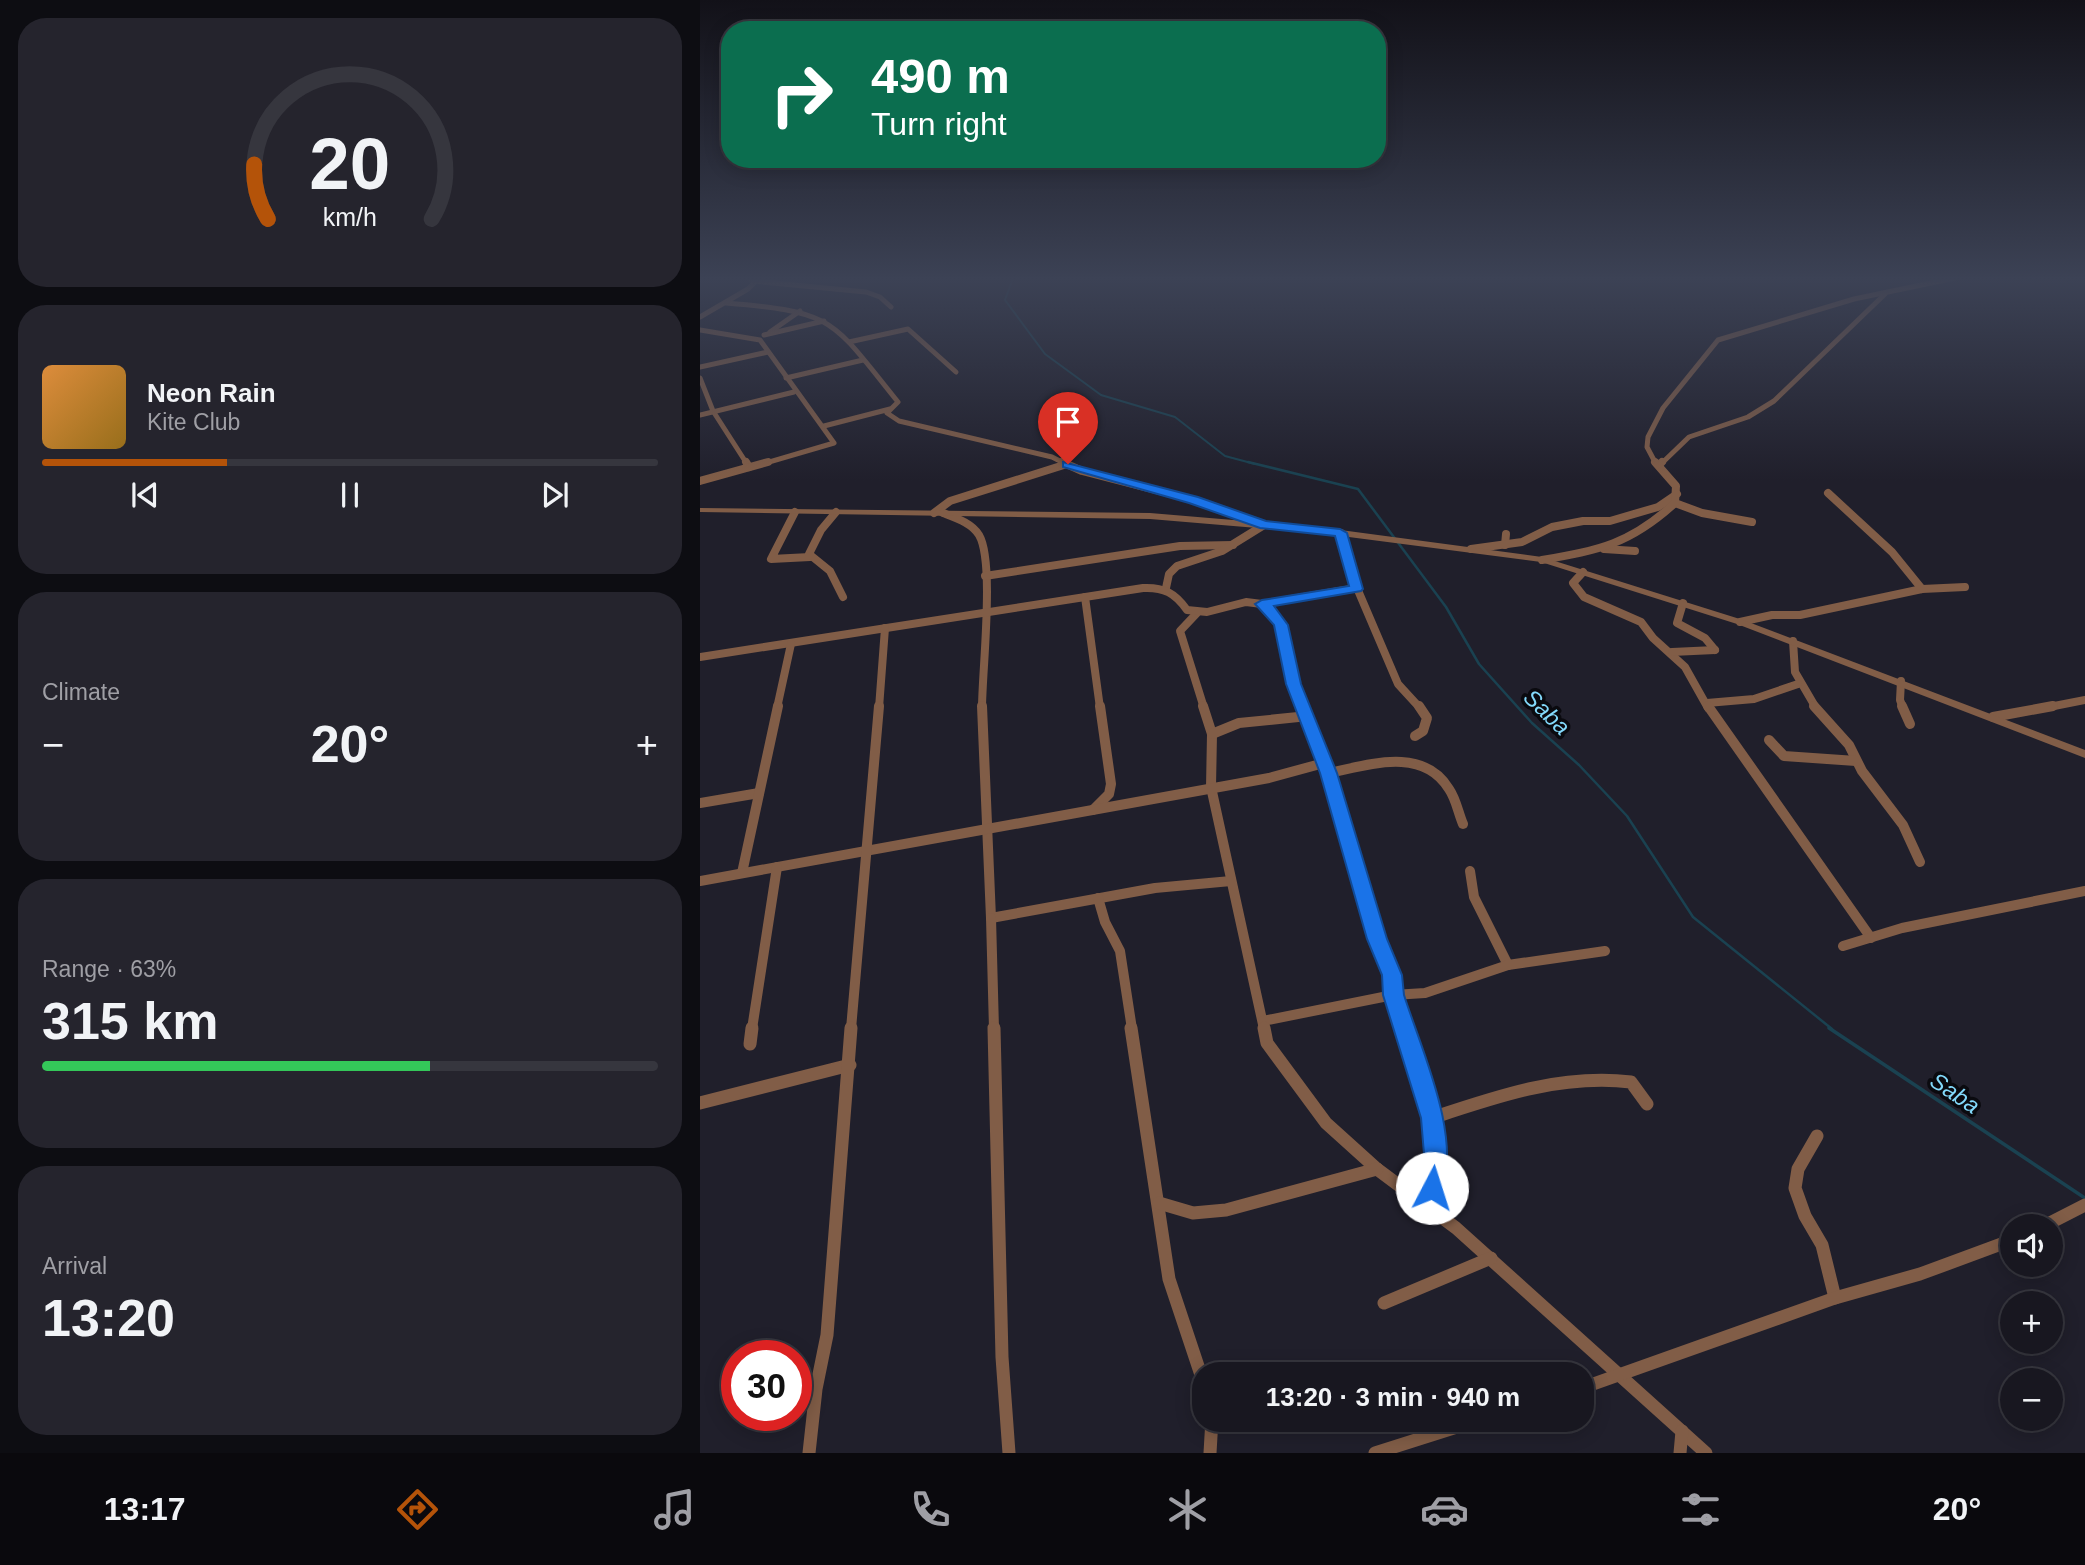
<!DOCTYPE html>
<html lang="en">
<head>
<meta charset="utf-8">
<style>
	body { margin:0; font-family:Arial,sans-serif; background:#25242d; color:#f1f3f6; height:100vh; display:flex; flex-direction:column; font-size:26px; white-space:nowrap }
	* { box-sizing:border-box; margin:0 }
	p { font-size:23px; color:#9f9fa5 }
	.icon { flex:none; width:38px; height:38px; fill:none; stroke:currentColor; stroke-width:2; stroke-linecap:round; stroke-linejoin:round }
	.map { position:relative; flex:1; overflow:hidden }
	.details { display:flex; flex-direction:column; gap:18px; padding:18px; background:#0d0d12; width:700px }
	.details>* { flex:none }
	.top-card { position:absolute; left:21px; top:21px; width:665px; height:147px; border-radius:28px; box-shadow:0 4px 18px #0003,0 0 0 2px #36363e; background:#0b6e4f; color:#fff; overflow:hidden }
	.tools { position:absolute; left:1300px; top:1214px; display:grid; gap:14px }
	.tools a { display:grid; place-items:center; width:63px; height:63px; border-radius:50%; background:#181720; box-shadow:0 4px 18px #0003,0 0 0 2px #36363e; font-size:35px }
	.speed { position:absolute; left:21px; top:1340px; display:flex; gap:14px; font-size:35px; font-weight:700; text-align:center }
	.speed>* { display:grid; place-content:center; width:91px; height:91px; border-radius:50%; background:#181720; box-shadow:0 4px 18px #0003,0 0 0 2px #36363e; line-height:1 }
	.speed .limit { border:10px solid #d22; background:#fff; color:#111 }
	.pin { position:absolute; display:grid; place-items:center; width:60px; height:60px; color:#fff; margin:-72px -30px; border-radius:50% 50% 50% 0; rotate:-45deg; box-shadow:0 0 7px #0007 }
	.pin .icon { rotate:45deg }
	.me { position:absolute; width:77px; margin:-38px; rotate:5deg; stroke-linejoin:round; filter:drop-shadow(0 0 5px #0008) }
	.turn { display:flex; align-items:center; gap:24px; height:147px; padding:0 35px; font-size:32px }
	.turn .icon { width:91px; height:91px; stroke-width:2.5 }
	.turn b { display:block; font-size:49px; line-height:60px }
	.big { font-size:52px; font-weight:600; line-height:1.1 }
	.details .card { flex:1; display:flex; flex-direction:column; justify-content:center; gap:10px; min-width:0; padding:0 24px; border-radius:28px; background:#25242d }
	.details .dial { align-items:center; gap:0 }
	.dial svg { height:182px; overflow:visible; fill:none; stroke:#36363e; stroke-width:7; stroke-linecap:round; text-anchor:middle }
	.dial text { fill:#f1f3f6; stroke:none }
	.song { display:flex; align-items:center; gap:21px }
	.cover { width:84px; height:84px; border-radius:10px; background:linear-gradient(135deg,hsl(30 70% 55%),hsl(40 70% 35%)) }
	.played { height:7px; border-radius:4px; background:linear-gradient(90deg,#b45309 30%,#36363e 30%) }
	.keys { display:flex; justify-content:space-around; direction:ltr }
	.heat { display:flex; justify-content:space-between; align-items:center; font-size:38px; direction:ltr }
	.charge { height:10px; border-radius:5px; background:linear-gradient(90deg,#34c759 63%,#36363e 0) }
	.trip { position:absolute; left:492px; top:1362px; width:402px; height:70px; border-radius:28px; background:#181720; box-shadow:0 4px 18px #0003,0 0 0 2px #36363e; font-weight:600; line-height:70px; text-align:center }
	.tabs { display:flex; height:112px; justify-content:space-around; align-items:center; background:#0a090d; color:#9f9fa5 }
	.tabs .icon { width:49px; height:49px }
	.tabs .selected { color:#b45309 }
	.tabs b { font-size:32px; color:#f1f3f6 }
	main { display:flex; flex:1; min-height:0 }
	.map>svg:first-child { display:block }
</style>
</head>
<body>
<main>
<section class="details">
<div class="card dial"><svg viewBox="0 0 100 80">
<path d="M14 69A42 42 0 1 1 86 69"/>
<path d="M14 69A42 42 0 0 1 8 45" stroke="#b45309"/>
<text x="50" y="56" font-size="32" font-weight="700">20</text>
<text x="50" y="72" font-size="11">km/h</text>
</svg></div>
<div class="card">
<div class="song"><i class="cover"></i><div><b>Neon Rain</b><p>Kite Club</p></div></div>
<div class="played"></div>
<div class="keys"><svg class="icon" aria-label="previous" viewBox="0 0 24 24"><path d="M18 5L8 12l10 7zM5 5v14"/></svg><svg class="icon" aria-label="pause" viewBox="0 0 24 24"><path d="M8 5v14M16 5v14"/></svg><svg class="icon" aria-label="next" viewBox="0 0 24 24"><path d="M6 5l10 7-10 7zM19 5v14"/></svg></div>
</div>
<div class="card"><p>Climate</p>
<div class="heat"><a>−</a><b class="big">20°</b><a>+</a></div>
</div>
<div class="card"><p>Range · 63%</p><b class="big">315 km</b><div class="charge"></div></div>
<div class="card"><p>Arrival</p><b class="big">13:20</b></div>
</section>
<div class="map">
<svg width="1385" height="1453" viewBox="0 0 1385 1453">
	<rect width="100%" height="100%" fill="#201f2b"/>
	<g fill="none" stroke-linecap="round" stroke-linejoin="round">
		<polyline stroke="#1a4251" stroke-width="2" points="313,278 305,300 345,354 401,395 475,417 525,456 555,464"/>
		<polyline stroke="#1a4251" stroke-width="2.5" points="548,462 658,489 746,607 779,664 832,723 879,765 927,816 993,917 1132,1029"/>
		<polyline stroke="#1a4251" stroke-width="3.5" points="1129,1028 1385,1198"/>
		<g stroke="#815d47" stroke-width="5">
			<polyline points="53,281 166,292 180,297 191,307"/>
			<path d="M26,303C136,312 131,319 198,402L187,413L199,421L352,457L366,464"/>
			<polyline points="0,317 48,289 54,283 50,278"/>
			<polyline points="0,330 60,340 134,443 62,464"/>
			<polyline points="70,332 100,311"/>
			<polyline points="64,335 124,321"/>
			<polyline points="149,342 208,329 256,372"/>
			<polyline points="0,367 68,352"/>
			<polyline points="0,378 13,411 47,464"/>
			<polyline points="86,378 163,360"/>
			<polyline points="0,415 94,392"/>
			<polyline points="124,426 190,409"/>
			<polyline points="956,464 947,447 948,437 963,408 1018,340 1154,299 1255,278"/>
			<polyline points="961,464 989,437 1048,417 1074,401 1185,294"/>
		</g>
		<g stroke="#815d47" stroke-width="8">
			<polyline points="46,462 49,467"/>
			<polyline points="362,462 382,471 494,500 564,525"/>
			<polyline points="959,465 962,462"/>
			<polyline points="0,481 68,462"/>
			<polyline points="1128,493 1192,552 1222,589"/>
			<polyline points="975,503 1002,513 1052,522"/>
			<polyline points="95,512 71,559 110,557"/>
			<polyline points="136,512 121,530 109,554 130,571 143,597"/>
			<polyline points="234,513 250,501 367,464"/>
			<path d="M243,513C256,518 272,523 279,535C295,562 282,671 282,708"/>
			<polyline points="641,533 657,588 698,684 720,708"/>
			<polyline points="805,545 806,534"/>
			<polyline points="771,549 822,542 852,527 883,521 910,521 958,507 977,494"/>
			<polyline points="904,549 935,551"/>
			<path d="M842,560C900,550 930,544 975,503L976,486L955,462"/>
			<polyline points="883,572 873,583 884,597 941,622 953,638 985,667 1008,708"/>
			<polyline points="285,576 480,546 533,545"/>
			<polyline points="466,588 469,574 477,566 522,551 564,525"/>
			<polyline points="385,597 400,708"/>
			<polyline points="983,603 977,623 1005,638 1015,650"/>
			<path d="M562,604C590,624 590,676 603,708"/>
			<polyline points="497,613 480,631 504,708"/>
			<polyline points="1040,622 1072,615 1100,615 1222,589 1265,587"/>
			<polyline points="1093,641 1095,672 1116,708"/>
			<polyline points="972,652 1015,650"/>
			<path d="M0,657L443,588C464,587 475,593 487,610L507,612L546,602L562,604L657,588"/>
			<polyline points="1201,681 1200,700 1203,708"/>
			<polyline points="1007,703 1054,699 1098,684"/>
			<polyline points="77,708 91,644"/>
			<polyline points="179,708 185,628"/>
			<polyline points="1344,708 1385,700"/>
		</g>
		<g stroke="#815d47" stroke-width="10">
			<polyline points="282,706 291,918 455,888 531,881"/>
			<polyline points="503,706 512,734 511,787 564,1029"/>
			<polyline points="602,706 629,773 677,939 692,975 693,995 704,1029"/>
			<polyline points="1008,706 1171,938"/>
			<polyline points="1114,706 1149,745 1162,771 1203,825 1220,862"/>
			<polyline points="1202,706 1210,724"/>
			<polyline points="1293,717 1353,706"/>
			<polyline points="512,734 539,723 608,716"/>
			<polyline points="715,736 723,731 727,718 719,706"/>
			<polyline points="1069,740 1084,756 1156,761"/>
			<path d="M629,773C668,765 723,746 749,789C756,799 758,812 763,824"/>
			<polyline points="0,803 59,793"/>
			<polyline points="393,810 409,794 411,784 400,706"/>
			<polyline points="770,871 774,897 808,965"/>
			<polyline points="42,873 78,706"/>
			<polyline points="0,881 569,778 624,763"/>
			<polyline points="398,898 405,922 420,951 432,1029"/>
			<polyline points="291,918 294,1029"/>
			<polyline points="1143,946 1202,928 1385,891"/>
			<polyline points="563,1021 693,995 725,993 808,965 905,951"/>
			<polyline points="52,1029 77,867"/>
			<polyline points="151,1029 179,706"/>
		</g>
		<g stroke="#815d47" stroke-width="13">
			<polyline points="294,1028 302,1357 309,1453"/>
			<polyline points="431,1028 469,1279 504,1384"/>
			<polyline points="564,1028 567,1043 626,1123 677,1169 756,1228 1006,1453"/>
			<polyline points="703,1028 732,1118 736,1166 728,1209"/>
			<polyline points="50,1044 52,1028"/>
			<polyline points="0,1103 150,1065"/>
			<path d="M732,1118C798,1096 861,1074 931,1082L947,1104"/>
			<polyline points="1117,1136 1098,1169 1095,1188 1105,1216 1122,1245 1135,1298"/>
			<polyline points="459,1203 493,1213 526,1210 677,1169"/>
			<polyline points="1342,1227 1385,1205"/>
			<polyline points="684,1303 791,1258"/>
			<polyline points="882,1388 1135,1298 1220,1274 1312,1240"/>
			<polyline points="109,1453 116,1389 127,1335 151,1028"/>
			<polyline points="510,1453 512,1419"/>
			<polyline points="675,1453 782,1419"/>
			<polyline points="980,1453 982,1431"/>
		</g>
		<polygon fill="#815d47" fill-rule="evenodd" points="0,508 450,513 618,527 842,557 1043,620 1385,750 1385,758 1037,624 841,562 618,533 450,519 0,512"/>
	</g>
	<linearGradient id="sky" x2="0" y2="1"><stop stop-color="#121118"/><stop offset="0.58" stop-color="#3c4255"/><stop offset="1" stop-color="#3c4255" stop-opacity="0"/></linearGradient>
	<rect width="1385" height="481" fill="url(#sky)"/>
	<path fill="#1a73e8" stroke="#114b97" stroke-width="2" d="M363,462L498,497L566,521L640,529L647,533L663,589L661,591L574,606L588,625L601,684L637,773L687,939L702,975L704,995C721,1049 764,1140 740,1195L732,1199L724,1195L720,1188L725,1166L721,1118L683,995L682,975L667,939L620,773L586,684L574,625L555,604L562,600L649,586L635,536L560,528L489,503L363,467Z"/>
	<g text-anchor="middle" stroke-width="7" stroke-linejoin="round" paint-order="stroke">
		<g font-size="23" font-style="italic" fill="#83d9fb" stroke="#0a0a0f">
			<text transform="translate(847 712) rotate(44)" y="8">Saba</text>
			<text transform="translate(1255 1093) rotate(34)" y="8">Saba</text>
		</g>
	</g>
</svg>
<div class="tools">
<a><svg class="icon" aria-label="sound" viewBox="0 0 24 24"><path d="M4 9h4l5-4v14l-5-4H4zM17 9q2 3 0 6"/></svg></a>
<a>+</a>
<a>−</a>
</div>
<div class="speed"><div class="limit">30</div></div>
<div class="pin" style="left:368px;top:464px;background:#d93025"><svg class="icon" aria-label="arrive" viewBox="0 0 24 24"><path d="M6 21V4h12l-3 4 3 4H6"/></svg></div>
<svg class="me" style="left:732px;top:1188px" viewBox="-20 -20 40 40"><circle r="19" fill="#fff"/><path d="M0-13L10 11 0 6-10 11z" fill="#1a73e8"/></svg>
<div class="trip">13:20 · 3 min · 940 m</div>
<div class="top-card">
<div class="turn"><svg class="icon" aria-label="right" viewBox="0 0 24 24"><path d="M7 20v-9h11M14 6l5 5-5 5"/></svg><div><b>490 m</b>Turn right</div></div>
</div>
</div>
</main>
<nav class="tabs">
<b>13:17</b>
<svg class="icon selected" aria-label="directions" viewBox="0 0 24 24"><path d="M12 3l9 9-9 9-9-9zM9 14v-3h6M13 9l2 2-2 2"/></svg>
<svg class="icon" aria-label="music" viewBox="0 0 24 24"><path d="M9 18V5l10-2v13"/><circle cx="6" cy="18" r="3"/><circle cx="16" cy="16" r="3"/></svg>
<svg class="icon" aria-label="phone" viewBox="0 0 24 24"><path d="M5 4h4l2 5-3 2q2 4 5 5l2-3 5 2v4C11 20 4 13 5 4z"/></svg>
<svg class="icon" aria-label="climate" viewBox="0 0 24 24"><path d="M12 3v18M4 7l16 10M4 17L20 7"/></svg>
<svg class="icon" aria-label="car" viewBox="0 0 24 24"><path d="M5 17H2v-5l4-1 3-4h7l3 4 3 1v5h-3M9 17h6M6 11h13"/><circle cx="7" cy="17" r="2"/><circle cx="17" cy="17" r="2"/></svg>
<svg class="icon" aria-label="filters" viewBox="0 0 24 24"><path d="M4 7h16M4 17h16"/><circle cx="9" cy="7" r="2"/><circle cx="15" cy="17" r="2"/></svg>
<b>20°</b>
</nav>
</body>
</html>
